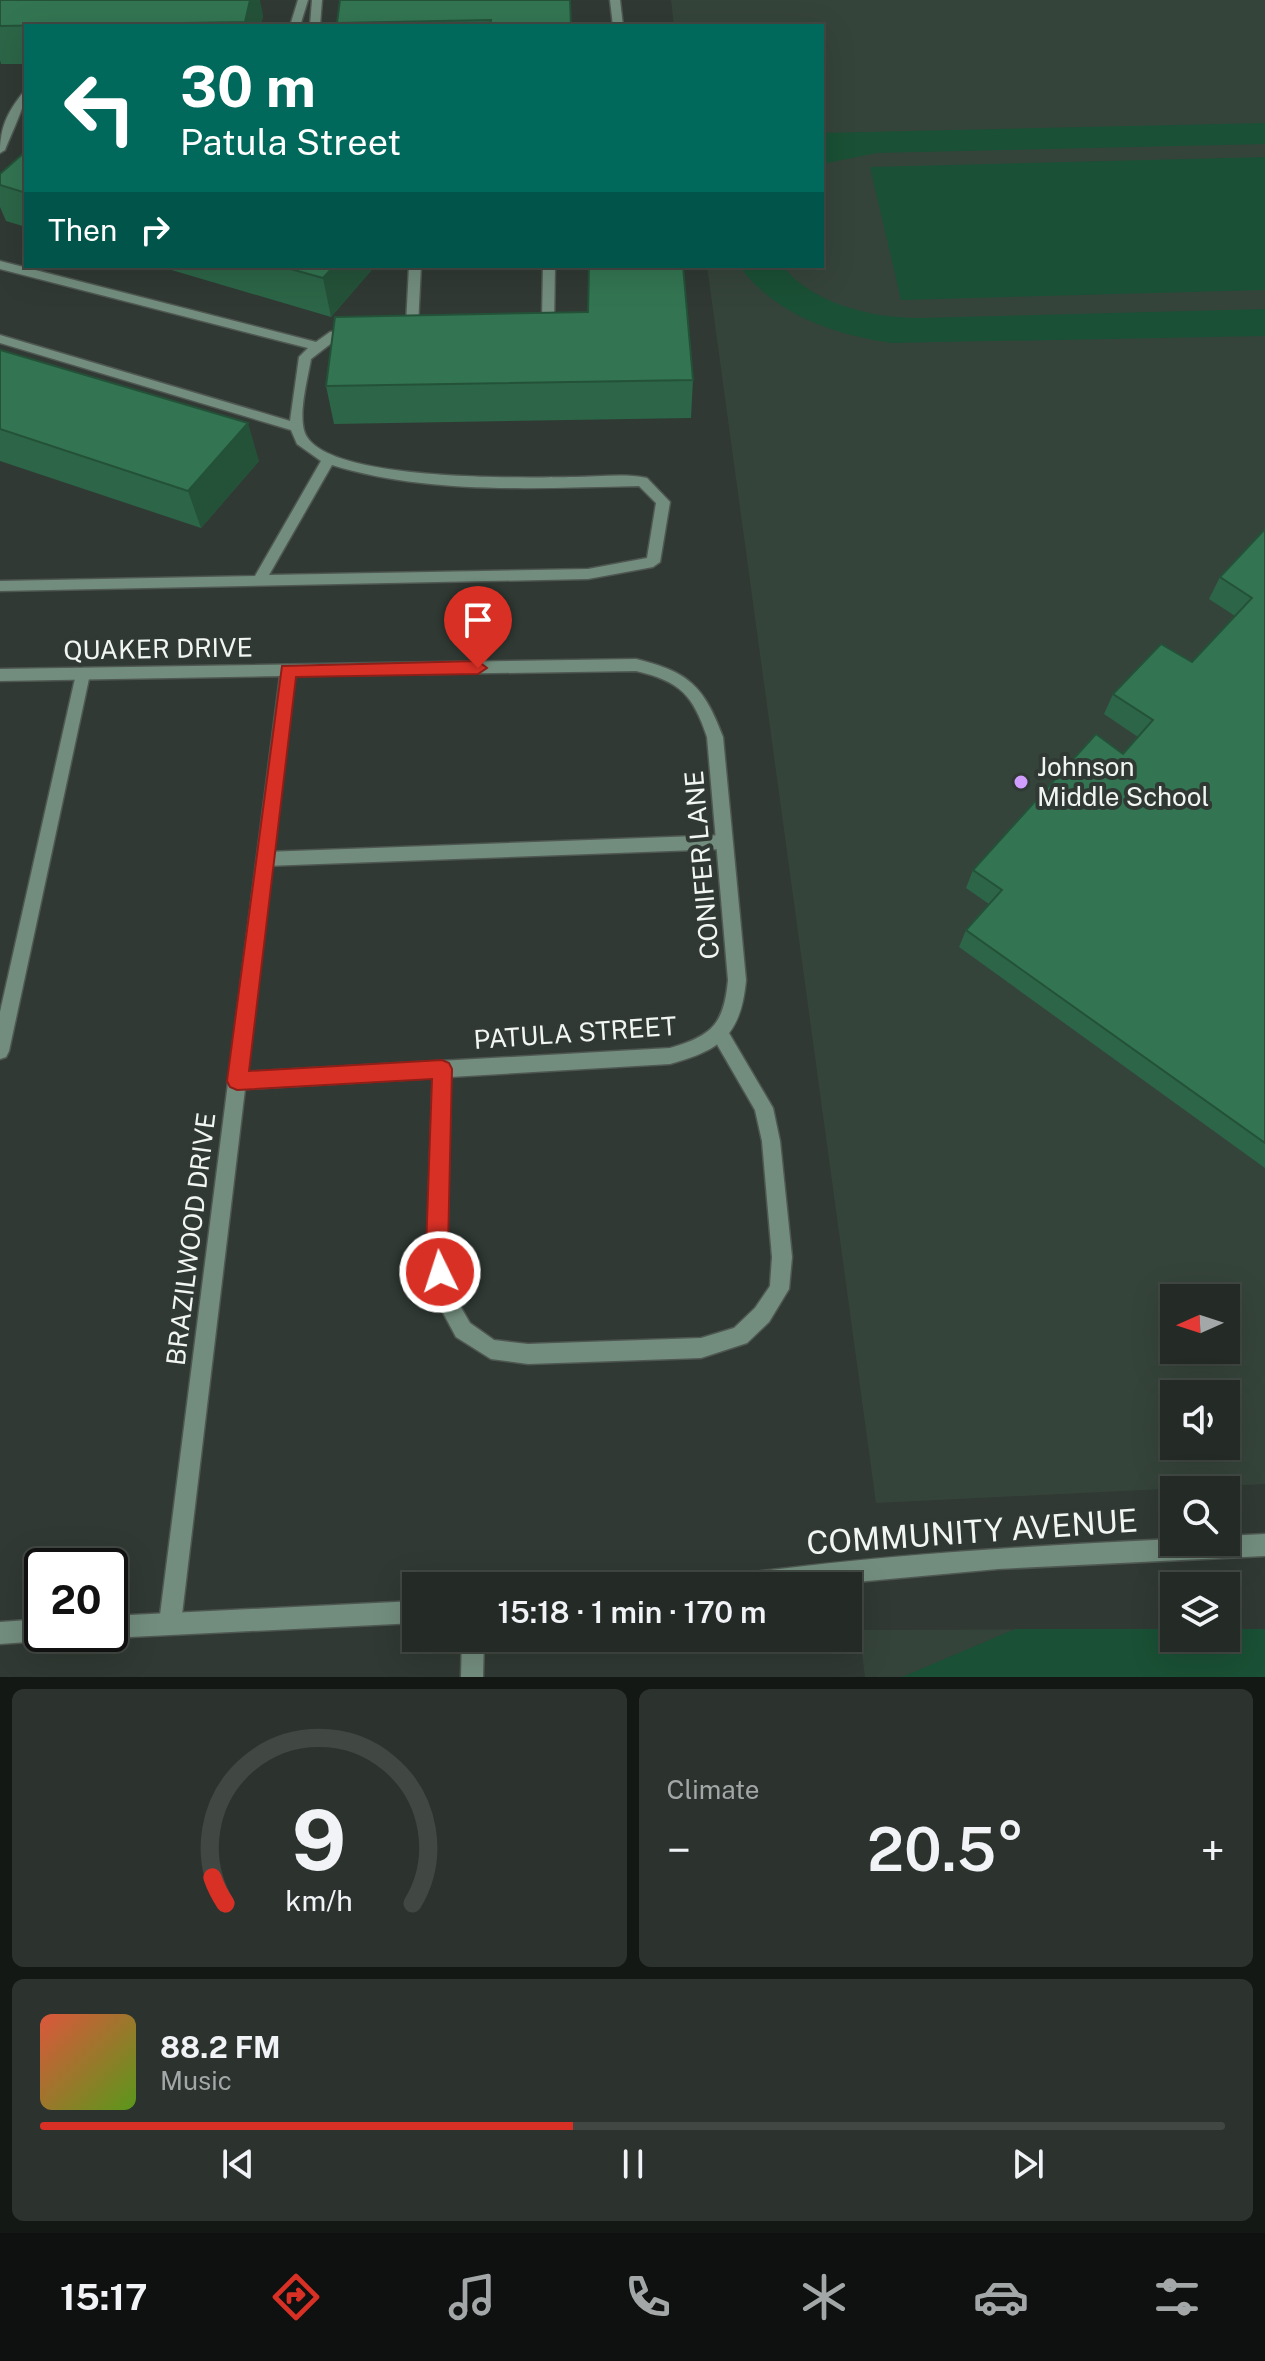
<!DOCTYPE html>
<html lang="en">
<head>
<meta charset="utf-8">
<style>
	body { margin:0; font-family:"Public Sans",sans-serif; background:#2c332e; color:#f1f3f6; height:100vh; display:flex; flex-direction:column; font-size:30px; white-space:nowrap }
	* { box-sizing:border-box; margin:0 }
	p { font-size:26px; color:#a3a7a7 }
	.icon { flex:none; width:44px; height:44px; fill:none; stroke:currentColor; stroke-width:2; stroke-linecap:round; stroke-linejoin:round }
	.map { position:relative; height:1677px; overflow:hidden }
	.sheet { display:flex; flex-direction:column; gap:12px; padding:12px; background:#141815; flex:1 }
	.sheet>* { flex:none }
	.banner { position:absolute; left:24px; top:24px; width:800px; height:244px; border-radius:0px; box-shadow:0 8px 32px #0002,0 0 0 2px #414743; background:#00695c; color:#fff; overflow:hidden }
	.needle { width:52px; rotate:267deg }
	.controls { position:absolute; left:1160px; top:1284px; display:grid; gap:16px }
	.controls a { display:grid; place-items:center; width:80px; height:80px; border-radius:0px; background:#242b26; box-shadow:0 8px 32px #0002,0 0 0 2px #414743; font-size:40px }
	.speed { position:absolute; left:24px; top:1548px; display:flex; gap:16px; font-size:40px; font-weight:700; text-align:center }
	.speed>* { display:grid; place-content:center; width:104px; height:104px; border-radius:50%; background:#242b26; box-shadow:0 8px 32px #0002,0 0 0 2px #414743; line-height:1 }
	.speed .limit { border:4px solid #111; border-radius:12px; background:#fff; color:#111 }
	.pin { position:absolute; display:grid; place-items:center; width:68px; height:68px; color:#fff; margin:-82px -34px; border-radius:50% 50% 50% 0; rotate:-45deg; box-shadow:0 0 8px #0007 }
	.pin .icon { rotate:45deg }
	.me { position:absolute; width:88px; margin:-44px; rotate:356deg; stroke-linejoin:round; filter:drop-shadow(0 0 6px #0008) }
	.turn { display:flex; align-items:center; gap:28px; height:168px; padding:0 24px; font-size:36px }
	.turn .icon { width:104px; height:104px; stroke-width:2.5 }
	.turn b { display:block; font-size:56px; line-height:68px }
	.then { display:flex; align-items:center; height:76px; padding:0 24px; background:#0003; gap:16px; font-size:30px }
	.big { font-size:60px; font-weight:600; line-height:1.1 }
	.sheet .widget { flex:1; display:flex; flex-direction:column; justify-content:center; gap:12px; min-width:0; padding:0 28px; border-radius:12px; background:#2c332e }
	.sheet .dial { align-items:center; gap:0 }
	.dial svg { height:208px; overflow:visible; fill:none; stroke:#414743; stroke-width:7; stroke-linecap:round; text-anchor:middle }
	.dial text { fill:#f1f3f6; stroke:none }
	.song { display:flex; align-items:center; gap:24px }
	.cover { width:96px; height:96px; border-radius:12px; background:linear-gradient(135deg,hsl(10 70% 55%),hsl(90 70% 35%)) }
	.played { height:8px; border-radius:4px; background:linear-gradient(90deg,#d93025 45%,#414743 45%) }
	.keys { display:flex; justify-content:space-around; direction:ltr }
	.heat { display:flex; justify-content:space-between; align-items:center; font-size:44px; direction:ltr }
	.sheet .tiles { flex:1; display:grid; gap:12px; grid-template-columns:1fr 1fr }
	.widget:last-child { grid-column:span 2 }
	.trip { position:absolute; left:402px; top:1572px; width:460px; height:80px; border-radius:0px; background:#242b26; box-shadow:0 8px 32px #0002,0 0 0 2px #414743; font-weight:600; line-height:80px; text-align:center }
	.menu { display:flex; height:128px; justify-content:space-around; align-items:center; background:#0e110f; color:#a3a7a7 }
	.menu .icon { width:56px; height:56px }
	.menu .selected { color:#d93025 }
	.menu b { font-size:36px; color:#f1f3f6 }
	.map>svg:first-child { display:block }
</style>
</head>
<body>
<div class="map">
<svg width="1265" height="1677" viewBox="0 0 1265 1677">
	<rect width="100%" height="100%" fill="#303933"/>
	<g fill="#35443b" fill-rule="evenodd">
		<path d="M671,0H1265V1484L876,1503L707,266H822V26H674ZM1174,1298H1226V1350H1174ZM1174,1394H1226V1446H1174Z"/>
		<polygon points="1174,1629 1174,1638 1226,1638 1226,1629 1265,1629 1265,1677 865,1677 859,1630"/>
	</g>
	<g fill="#1a5035">
		<polygon points="1265,123 1265,144 877,153 822,164 822,133"/>
		<polygon points="1265,157 1265,290 901,300 870,167"/>
		<path d="M739,266H782C814,304 871,318 919,318L1265,309V336L891,343C832,334 776,315 739,266Z"/>
		<polygon points="1015,1629 1174,1629 1174,1638 1226,1638 1226,1629 1265,1629 1265,1677 902,1677"/>
	</g>
	<g fill="none" stroke-linecap="round" stroke-linejoin="round">
		<g stroke="#4f5752" stroke-width="3">
			<g id="service">
				<polygon points="298,0 308,0 300,26 290,26"/>
				<polygon points="312,0 322,0 320,26 310,26"/>
				<polygon points="610,0 620,0 623,26 613,26"/>
				<path d="M26,93C26,103 10,137 5,150L0,153C0,128 7,113 22,94Z"/>
				<path d="M0,261L316,342L330,332L356,329V335L338,338L311,359C308,378 296,420 307,437C335,481 521,478 573,477C597,477 624,473 647,478L670,502L660,562L653,567L588,579L0,591V581L255,576L321,461L297,444L291,430L0,343V335L290,421L299,357L308,348L0,269ZM332,465C429,495 538,488 639,486L656,503L647,558L588,569L269,575Z"/>
				<polygon points="409,266 421,266 418,325 412,329 406,325"/>
				<polygon points="543,266 555,266 554,323 552,326 539,328 533,324 542,320"/>
				<polygon points="83,668 90,674 9,1051 6,1057 0,1059 0,1012 76,674"/>
				<polygon points="724,835 730,837 732,842 730,847 724,849 265,866 259,864 257,859 259,854 265,852"/>
				<polygon points="720,1026 726,1028 773,1108 780,1141 792,1257 789,1289 769,1322 747,1343 701,1358 528,1364 491,1359 456,1337 433,1294 427,1249 433,1069 436,1063 442,1061 448,1063 451,1069 447,1249 452,1292 470,1323 494,1340 528,1344 701,1338 734,1328 755,1308 770,1286 772,1257 762,1141 755,1110 711,1034 714,1028"/>
			</g>
		</g>
		<g stroke="#4f5752" stroke-width="3">
			<g id="minor">
				<path d="M636,659C689,672 704,686 723,737L746,980C741,1035 721,1050 670,1064L245,1089L181,1623L178,1631L170,1634L162,1631L159,1623L280,676L0,681V669ZM636,671C680,681 693,695 707,737L728,980C724,1024 712,1036 670,1048L247,1072L295,676Z"/>
				<polygon points="462,1638 484,1638 483,1677 461,1677"/>
			</g>
		</g>
		<g stroke="#4f5752" stroke-width="3">
			<g id="tertiary">
				<path d="M1265,1534V1556L998,1569L813,1586H721L724,1578L732,1575C879,1555 1026,1546 1174,1539V1542H1226V1536Z"/>
				<polygon points="416,1601 416,1623 110,1638 102,1634 110,1634 110,1616"/>
				<polygon points="42,1619 42,1634 51,1634 50,1638 42,1641 0,1644 0,1622"/>
			</g>
		</g>
		<use href="#service" fill="#728d7d" fill-rule="evenodd"/>
		<use href="#minor" fill="#728d7d" fill-rule="evenodd"/>
		<use href="#tertiary" fill="#728d7d" fill-rule="evenodd"/>
	</g>
	<g fill="#2c6547">
		<polygon points="0,0 263,15 261,26 26,26 26,64 1,64 0,60"/>
		<polygon points="340,0 571,26 337,26"/>
		<polygon points="26,151 26,227 6,221 0,207 0,174"/>
		<polygon points="158,266 375,266 331,317"/>
		<polygon points="0,350 259,461 201,528 0,461"/>
		<polygon points="693,380 691,418 334,424 326,386"/>
		<polygon points="1265,529 1265,1168 959,947 966,930 989,904 966,888 973,870 1123,754 1138,737 1104,714 1113,694 1192,662 1235,616 1209,599 1220,577"/>
	</g>
	<g fill="#245239">
		<polygon points="250,0 260,0 263,15 261,26 246,26 245,22"/>
		<polygon points="334,266 375,266 331,317 323,278"/>
		<polygon points="248,423 259,461 201,528 188,491"/>
	</g>
	<g fill="#337552" stroke="#245239" stroke-width="2">
		<polygon points="0,0 250,0 245,22 0,26"/>
		<polygon points="340,0 570,0 571,26 490,26 491,20 337,23"/>
		<polygon points="26,151 26,193 0,185 0,174"/>
		<polygon points="280,266 334,266 323,278"/>
		<polygon points="589,266 683,266 693,380 326,386 335,317 588,312"/>
		<polygon points="0,350 248,423 188,491 0,429"/>
		<polygon points="1265,529 1265,1143 966,930 1002,890 973,870 1096,734 1123,754 1153,720 1113,694 1161,644 1192,662 1252,598 1220,577"/>
	</g>
	<polygon fill="#d93025" stroke="#8d1f18" stroke-width="2" points="478,661 487,668 478,674 296,677 249,1071 442,1060 449,1063 452,1069 448,1249 451,1272 448,1279 440,1283 432,1279 426,1249 432,1079 237,1090 230,1087 227,1081 282,666"/>
	<circle fill="#d19dfe" stroke="#303933" stroke-width="3" cx="1021" cy="782" r="8"/>
	<g text-anchor="middle" stroke-width="8" stroke-linejoin="round" paint-order="stroke">
		<g font-size="26" fill="#f1f6f3" stroke="#303933">
			<text transform="translate(158 649) rotate(-1)" y="9">QUAKER DRIVE</text>
			<text transform="translate(702 865) rotate(-95)" y="9">CONIFER LANE</text>
			<text transform="translate(575 1033) rotate(-4)" y="9">PATULA STREET</text>
			<text transform="translate(191 1239) rotate(-83)" y="9">BRAZILWOOD DRIVE</text>
		</g>
		<g font-size="26" fill="#f1f6f3" stroke="#303933" text-anchor="start">
			<text x="1037" y="776">Johnson<tspan x="1037" dy="30">Middle School</tspan></text>
		</g>
		<g font-size="32" fill="#f1f6f3" stroke="#303933">
			<text transform="translate(972 1532) rotate(-4)" y="11">COMMUNITY AVENUE</text>
		</g>
	</g>
</svg>
<div class="controls">
<a><svg class="needle" viewBox="-14 -14 28 28"><path d="M0-13l5 13h-10z" fill="#e53935"/><path d="M0 13l5-13h-10z" fill="#a3a7a7"/></svg></a>
<a><svg class="icon" aria-label="sound" viewBox="0 0 24 24"><path d="M4 9h4l5-4v14l-5-4H4zM17 9q2 3 0 6"/></svg></a>
<a><svg class="icon" aria-label="search" viewBox="0 0 24 24"><circle cx="10" cy="10" r="6"/><path d="M15 15l6 6"/></svg></a>
<a><svg class="icon" aria-label="layers" viewBox="0 0 24 24"><path d="M12 4l9 5-9 5-9-5zM3 14l9 5 9-5"/></svg></a>
</div>
<div class="speed"><div class="limit">20</div></div>
<div class="pin" style="left:478px;top:668px;background:#d93025"><svg class="icon" aria-label="arrive" viewBox="0 0 24 24"><path d="M6 21V4h12l-3 4 3 4H6"/></svg></div>
<svg class="me" style="left:440px;top:1272px" viewBox="-20 -20 40 40"><circle r="17" fill="#d93025" stroke="#fff" stroke-width="3"/><path d="M0-11L8 9 0 5-8 9z" fill="#fff"/></svg>
<div class="trip">15:18 · 1 min · 170 m</div>
<div class="banner">
<div class="turn"><svg class="icon" aria-label="left" viewBox="0 0 24 24"><path d="M17 20v-9H6M10 6l-5 5 5 5"/></svg><div><b>30 m</b>Patula Street</div></div>
<div class="then">Then<svg class="icon" aria-label="right" viewBox="0 0 24 24"><path d="M7 20v-9h11M14 6l5 5-5 5"/></svg></div>
</div>
</div>
<section class="sheet">
<div class="tiles">
<div class="widget dial"><svg viewBox="0 0 100 80">
<path d="M14 69A42 42 0 1 1 86 69"/>
<path d="M14 69A42 42 0 0 1 9 59" stroke="#d93025"/>
<text x="50" y="56" font-size="32" font-weight="700">9</text>
<text x="50" y="72" font-size="11">km/h</text>
</svg></div>
<div class="widget"><p>Climate</p>
<div class="heat"><a>−</a><b class="big">20.5°</b><a>+</a></div>
</div>
<div class="widget">
<div class="song"><i class="cover"></i><div><b>88.2 FM</b><p>Music</p></div></div>
<div class="played"></div>
<div class="keys"><svg class="icon" aria-label="previous" viewBox="0 0 24 24"><path d="M18 5L8 12l10 7zM5 5v14"/></svg><svg class="icon" aria-label="pause" viewBox="0 0 24 24"><path d="M8 5v14M16 5v14"/></svg><svg class="icon" aria-label="next" viewBox="0 0 24 24"><path d="M6 5l10 7-10 7zM19 5v14"/></svg></div>
</div>
</div>
</section>
<nav class="menu">
<b>15:17</b>
<svg class="icon selected" aria-label="directions" viewBox="0 0 24 24"><path d="M12 3l9 9-9 9-9-9zM9 14v-3h6M13 9l2 2-2 2"/></svg>
<svg class="icon" aria-label="music" viewBox="0 0 24 24"><path d="M9 18V5l10-2v13"/><circle cx="6" cy="18" r="3"/><circle cx="16" cy="16" r="3"/></svg>
<svg class="icon" aria-label="phone" viewBox="0 0 24 24"><path d="M5 4h4l2 5-3 2q2 4 5 5l2-3 5 2v4C11 20 4 13 5 4z"/></svg>
<svg class="icon" aria-label="climate" viewBox="0 0 24 24"><path d="M12 3v18M4 7l16 10M4 17L20 7"/></svg>
<svg class="icon" aria-label="car" viewBox="0 0 24 24"><path d="M5 17H2v-5l4-1 3-4h7l3 4 3 1v5h-3M9 17h6M6 11h13"/><circle cx="7" cy="17" r="2"/><circle cx="17" cy="17" r="2"/></svg>
<svg class="icon" aria-label="filters" viewBox="0 0 24 24"><path d="M4 7h16M4 17h16"/><circle cx="9" cy="7" r="2"/><circle cx="15" cy="17" r="2"/></svg>
</nav>
</body>
</html>
